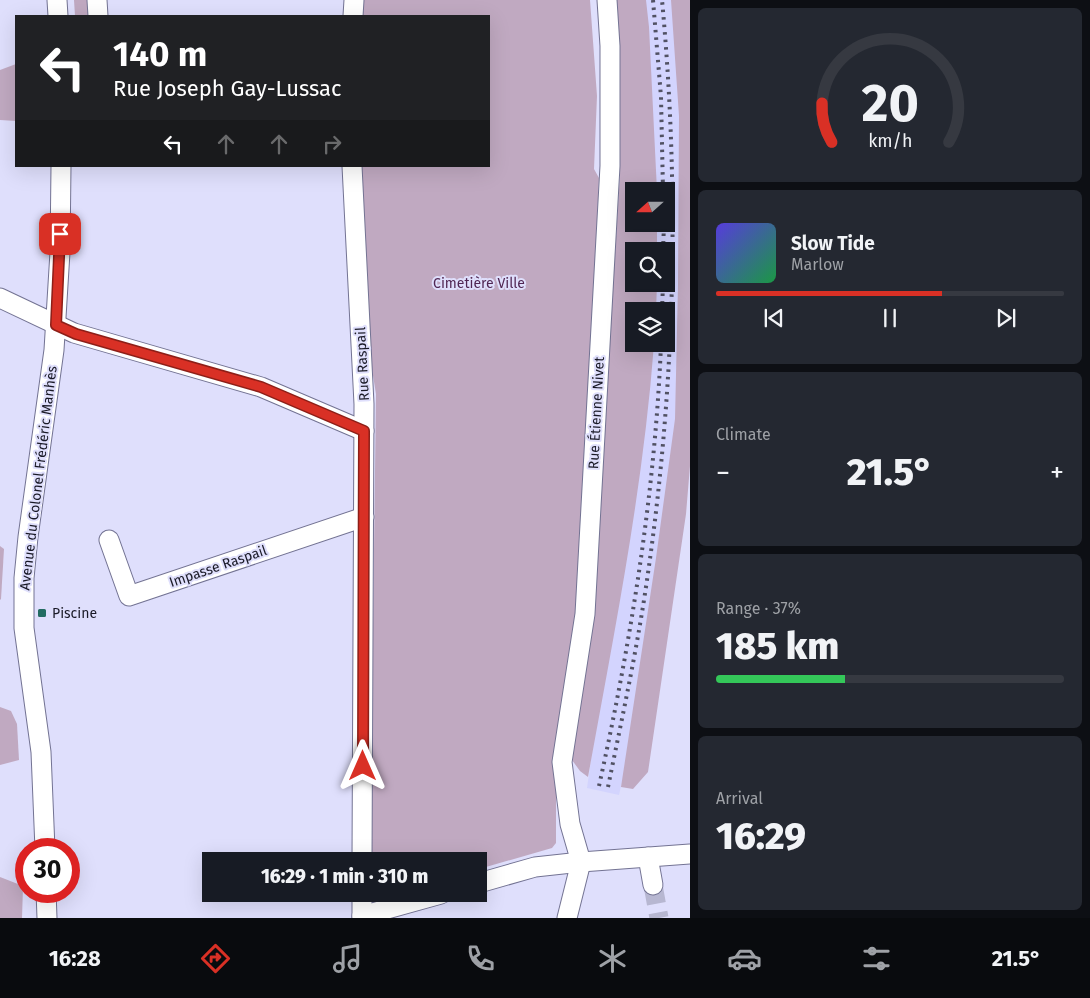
<!DOCTYPE html>
<html lang="en">
<head>
<meta charset="utf-8">
<style>
	body { margin:0; font-family:"Fira Sans",sans-serif; background:#242831; color:#f1f3f6; height:100vh; display:flex; flex-direction:column; font-size:19px; white-space:nowrap }
	* { box-sizing:border-box; margin:0 }
	p { font-size:16px; color:#9ea1a6 }
	.icon { flex:none; width:28px; height:28px; fill:none; stroke:currentColor; stroke-width:2; stroke-linecap:round; stroke-linejoin:round }
	.map { position:relative; flex:1; overflow:hidden }
	.sheet { display:flex; flex-direction:column; gap:8px; padding:8px; background:#0d0f14; width:400px }
	.sheet>* { flex:none }
	.banner { position:absolute; left:15px; top:15px; width:475px; height:152px; border-radius:0px; box-shadow:0 5px 20px #0002; background:#202124; color:#fff; overflow:hidden }
	.needle { width:32px; rotate:249deg }
	.fabs { position:absolute; left:625px; top:182px; display:grid; gap:10px }
	.fabs a { display:grid; place-items:center; width:50px; height:50px; border-radius:0px; background:#171b24; box-shadow:0 5px 20px #0002; font-size:25px }
	.speed { position:absolute; left:15px; top:838px; display:flex; gap:10px; font-size:25px; font-weight:700; text-align:center }
	.speed>* { display:grid; place-content:center; width:65px; height:65px; border-radius:50%; background:#171b24; box-shadow:0 5px 20px #0002; line-height:1 }
	.speed .limit { border:8px solid #d22; background:#fff; color:#111 }
	.pin { position:absolute; display:grid; place-items:center; width:42px; height:42px; color:#fff; margin:-21px; border-radius:10px; box-shadow:0 2px 8px #0006 }
	.me { position:absolute; width:55px; margin:-28px; rotate:0deg; stroke-linejoin:round; filter:drop-shadow(0 0 4px #0008) }
	.turn { display:flex; align-items:center; gap:18px; height:105px; padding:0 15px; font-size:22px }
	.turn .icon { width:65px; height:65px; stroke-width:2.5 }
	.turn b { display:block; font-size:35px; line-height:42px }
	.lanes { display:flex; align-items:center; height:48px; padding:0 15px; background:#0003; justify-content:center; gap:25px; direction:ltr }
	.lanes .off { opacity:.35 }
	.big { font-size:38px; font-weight:800; line-height:1.1 }
	.sheet .card { flex:1; display:flex; flex-direction:column; justify-content:center; gap:8px; min-width:0; padding:0 18px; border-radius:8px; background:#242831 }
	.sheet .dial { align-items:center; gap:0 }
	.dial svg { height:130px; overflow:visible; fill:none; stroke:#363941; stroke-width:7; stroke-linecap:round; text-anchor:middle }
	.dial text { fill:#f1f3f6; stroke:none }
	.song { display:flex; align-items:center; gap:15px }
	.cover { width:60px; height:60px; border-radius:8px; background:linear-gradient(135deg,hsl(250 70% 55%),hsl(140 70% 35%)) }
	.played { height:5px; border-radius:2px; background:linear-gradient(90deg,#d93025 65%,#363941 65%) }
	.keys { display:flex; justify-content:space-around; direction:ltr }
	.heat { display:flex; justify-content:space-between; align-items:center; font-size:28px; direction:ltr }
	.charge { height:8px; border-radius:4px; background:linear-gradient(90deg,#34c759 37%,#363941 0) }
	.trip { position:absolute; left:202px; top:852px; width:285px; height:50px; border-radius:0px; background:#171b24; box-shadow:0 5px 20px #0002; font-weight:800; line-height:50px; text-align:center }
	.dock { display:flex; height:80px; justify-content:space-around; align-items:center; background:#090b0e; color:#9ea1a6 }
	.dock .icon { width:35px; height:35px }
	.dock .selected { color:#d93025 }
	.dock b { font-size:22px; color:#f1f3f6 }
	main { display:flex; flex:1; min-height:0 }
	.map>svg:first-child { display:block }
</style>
</head>
<body>
<main>
<div class="map">
<svg width="690" height="918" viewBox="0 0 690 918">
	<rect width="100%" height="100%" fill="#dfdffc"/>
	<polygon fill="#d3d4fe" points="637,0 679,0 690,262 685,385 650,658 619,795 587,788 604,670 642,344 666,344 666,311 644,311 645,284 666,284 666,251 646,251 647,224 666,224 666,191 646,191"/>
	<g fill="#c0a9c1">
		<polygon points="74,0 87,0 88,16 75,16"/>
		<polygon points="361,0 590,0 597,96 594,169 599,178 579,614 556,758 556,843 552,848 479,869 479,861 370,861 376,394 365,326 357,166 489,166 489,16 361,16"/>
		<path d="M614,0H646L649,27L657,191H634V224H657V251H634V284H657L656,311H634V344H654C643,490 614,634 588,777L580,771L572,760L605,410L620,174Z"/>
		<polygon points="671,0 690,0 690,466 686,514 648,772 633,789 621,787 656,558 675,419 678,285 679,116"/>
		<polygon points="16,64 16,121 0,120 0,70"/>
		<polygon points="0,546 4,549 1,599 0,600"/>
		<polygon points="0,707 11,711 17,724 19,760 0,765"/>
		<polygon points="0,877 23,886 22,918 0,918"/>
	</g>
	<g fill="none" stroke-linecap="round" stroke-linejoin="round">
		<polyline stroke="#b7b7d1" stroke-width="19" stroke-dasharray="19 9" stroke-linecap="butt" points="653,885 659,918"/>
		<g stroke="#737393" stroke-width="21">
			<g id="minor">
				<polyline points="57,0 58,16"/>
				<polyline points="97,0 98,16"/>
				<polyline points="353,16 354,0"/>
				<polyline points="352,166 364,404 362,861"/>
				<polyline points="0,298 74,333 261,387 364,431"/>
				<polyline points="109,540 129,596 364,517"/>
				<polyline points="45,849 41,752 24,628 24,578 28,537 54,350 60,252 61,166"/>
				<polyline points="648,857 653,885"/>
				<polyline points="479,883 535,867 581,862 690,854"/>
				<polyline points="46,891 47,918"/>
				<polyline points="362,916 441,894"/>
				<polyline points="362,918 362,894"/>
				<polyline points="567,918 581,862 570,824 562,762 585,614 610,166 610,46 607,0"/>
			</g>
		</g>
		<use href="#minor" stroke="#fff" stroke-width="19"/>
		<g stroke="#515163" stroke-width="4" stroke-dasharray="2.5 5" stroke-linecap="butt">
			<polyline points="653,0 661,97 663,191"/>
			<polyline points="663,251 664,224"/>
			<polyline points="662,311 663,284"/>
			<path d="M599,786C631,641 655,493 661,344"/>
			<path d="M608,787C622,718 637,650 647,580C675,388 680,193 662,0"/>
		</g>
	</g>
	<g fill="none" stroke-linecap="round" stroke-linejoin="round">
		<g stroke="#8d1f18" stroke-width="12">
			<polyline id="route" points="60,234 56,325 76,334 261,387 364,431 363,766"/>
		</g>
		<use href="#route" stroke="#d93025" stroke-width="9"/>
	</g>
	<rect fill="#226b62" stroke="#dfdffc" stroke-width="2" x="37" y="608" width="10" height="10" rx="2.5"/>
	<g text-anchor="middle" stroke-width="4" stroke-linejoin="round" paint-order="stroke">
		<g font-size="14" fill="#502653" stroke="#dfdffc">
			<text x="479" y="288">Cimetière Ville</text>
		</g>
		<g font-size="14" fill="#191926" stroke="#dfdffc">
			<text transform="translate(362 364) rotate(-93)" y="5">Rue Raspail</text>
			<text transform="translate(596 413) rotate(-87)" y="5">Rue Étienne Nivet</text>
			<text transform="translate(38 478) rotate(-83)" y="5">Avenue du Colonel Frédéric Manhès</text>
			<text transform="translate(218 566) rotate(-19)" y="5">Impasse Raspail</text>
		</g>
		<g font-size="14" fill="#191926" stroke="#dfdffc" text-anchor="start">
			<text x="52" y="618">Piscine</text>
		</g>
	</g>
</svg>
<div class="fabs">
<a><svg class="needle" viewBox="-14 -14 28 28"><path d="M0-13l5 13h-10z" fill="#e53935"/><path d="M0 13l5-13h-10z" fill="#9ea1a6"/></svg></a>
<a><svg class="icon" aria-label="search" viewBox="0 0 24 24"><circle cx="10" cy="10" r="6"/><path d="M15 15l6 6"/></svg></a>
<a><svg class="icon" aria-label="layers" viewBox="0 0 24 24"><path d="M12 4l9 5-9 5-9-5zM3 14l9 5 9-5"/></svg></a>
</div>
<div class="speed"><div class="limit">30</div></div>
<div class="pin" style="left:60px;top:234px;background:#d93025"><svg class="icon" aria-label="arrive" viewBox="0 0 24 24"><path d="M6 21V4h12l-3 4 3 4H6"/></svg></div>
<svg class="me" style="left:363px;top:766px" viewBox="-20 -20 40 40"><path d="M0-17L14 15 0 8-14 15z" fill="#d93025" stroke="#fff" stroke-width="4"/></svg>
<div class="trip">16:29 · 1 min · 310 m</div>
<div class="banner">
<div class="turn"><svg class="icon" aria-label="left" viewBox="0 0 24 24"><path d="M17 20v-9H6M10 6l-5 5 5 5"/></svg><div><b>140 m</b>Rue Joseph Gay-Lussac</div></div>
<div class="lanes"><svg class="icon" aria-label="left" viewBox="0 0 24 24"><path d="M17 20v-9H6M10 6l-5 5 5 5"/></svg><svg class="icon off" aria-label="ahead" viewBox="0 0 24 24"><path d="M12 20V5M6 11l6-6 6 6"/></svg><svg class="icon off" aria-label="ahead" viewBox="0 0 24 24"><path d="M12 20V5M6 11l6-6 6 6"/></svg><svg class="icon off" aria-label="right" viewBox="0 0 24 24"><path d="M7 20v-9h11M14 6l5 5-5 5"/></svg></div>
</div>
</div>
<section class="sheet">
<div class="card dial"><svg viewBox="0 0 100 80">
<path d="M14 69A42 42 0 1 1 86 69"/>
<path d="M14 69A42 42 0 0 1 8 45" stroke="#d93025"/>
<text x="50" y="56" font-size="32" font-weight="700">20</text>
<text x="50" y="72" font-size="11">km/h</text>
</svg></div>
<div class="card">
<div class="song"><i class="cover"></i><div><b>Slow Tide</b><p>Marlow</p></div></div>
<div class="played"></div>
<div class="keys"><svg class="icon" aria-label="previous" viewBox="0 0 24 24"><path d="M18 5L8 12l10 7zM5 5v14"/></svg><svg class="icon" aria-label="pause" viewBox="0 0 24 24"><path d="M8 5v14M16 5v14"/></svg><svg class="icon" aria-label="next" viewBox="0 0 24 24"><path d="M6 5l10 7-10 7zM19 5v14"/></svg></div>
</div>
<div class="card"><p>Climate</p>
<div class="heat"><a>−</a><b class="big">21.5°</b><a>+</a></div>
</div>
<div class="card"><p>Range · 37%</p><b class="big">185 km</b><div class="charge"></div></div>
<div class="card"><p>Arrival</p><b class="big">16:29</b></div>
</section>
</main>
<nav class="dock">
<b>16:28</b>
<svg class="icon selected" aria-label="directions" viewBox="0 0 24 24"><path d="M12 3l9 9-9 9-9-9zM9 14v-3h6M13 9l2 2-2 2"/></svg>
<svg class="icon" aria-label="music" viewBox="0 0 24 24"><path d="M9 18V5l10-2v13"/><circle cx="6" cy="18" r="3"/><circle cx="16" cy="16" r="3"/></svg>
<svg class="icon" aria-label="phone" viewBox="0 0 24 24"><path d="M5 4h4l2 5-3 2q2 4 5 5l2-3 5 2v4C11 20 4 13 5 4z"/></svg>
<svg class="icon" aria-label="climate" viewBox="0 0 24 24"><path d="M12 3v18M4 7l16 10M4 17L20 7"/></svg>
<svg class="icon" aria-label="car" viewBox="0 0 24 24"><path d="M5 17H2v-5l4-1 3-4h7l3 4 3 1v5h-3M9 17h6M6 11h13"/><circle cx="7" cy="17" r="2"/><circle cx="17" cy="17" r="2"/></svg>
<svg class="icon" aria-label="filters" viewBox="0 0 24 24"><path d="M4 7h16M4 17h16"/><circle cx="9" cy="7" r="2"/><circle cx="15" cy="17" r="2"/></svg>
<b>21.5°</b>
</nav>
</body>
</html>
